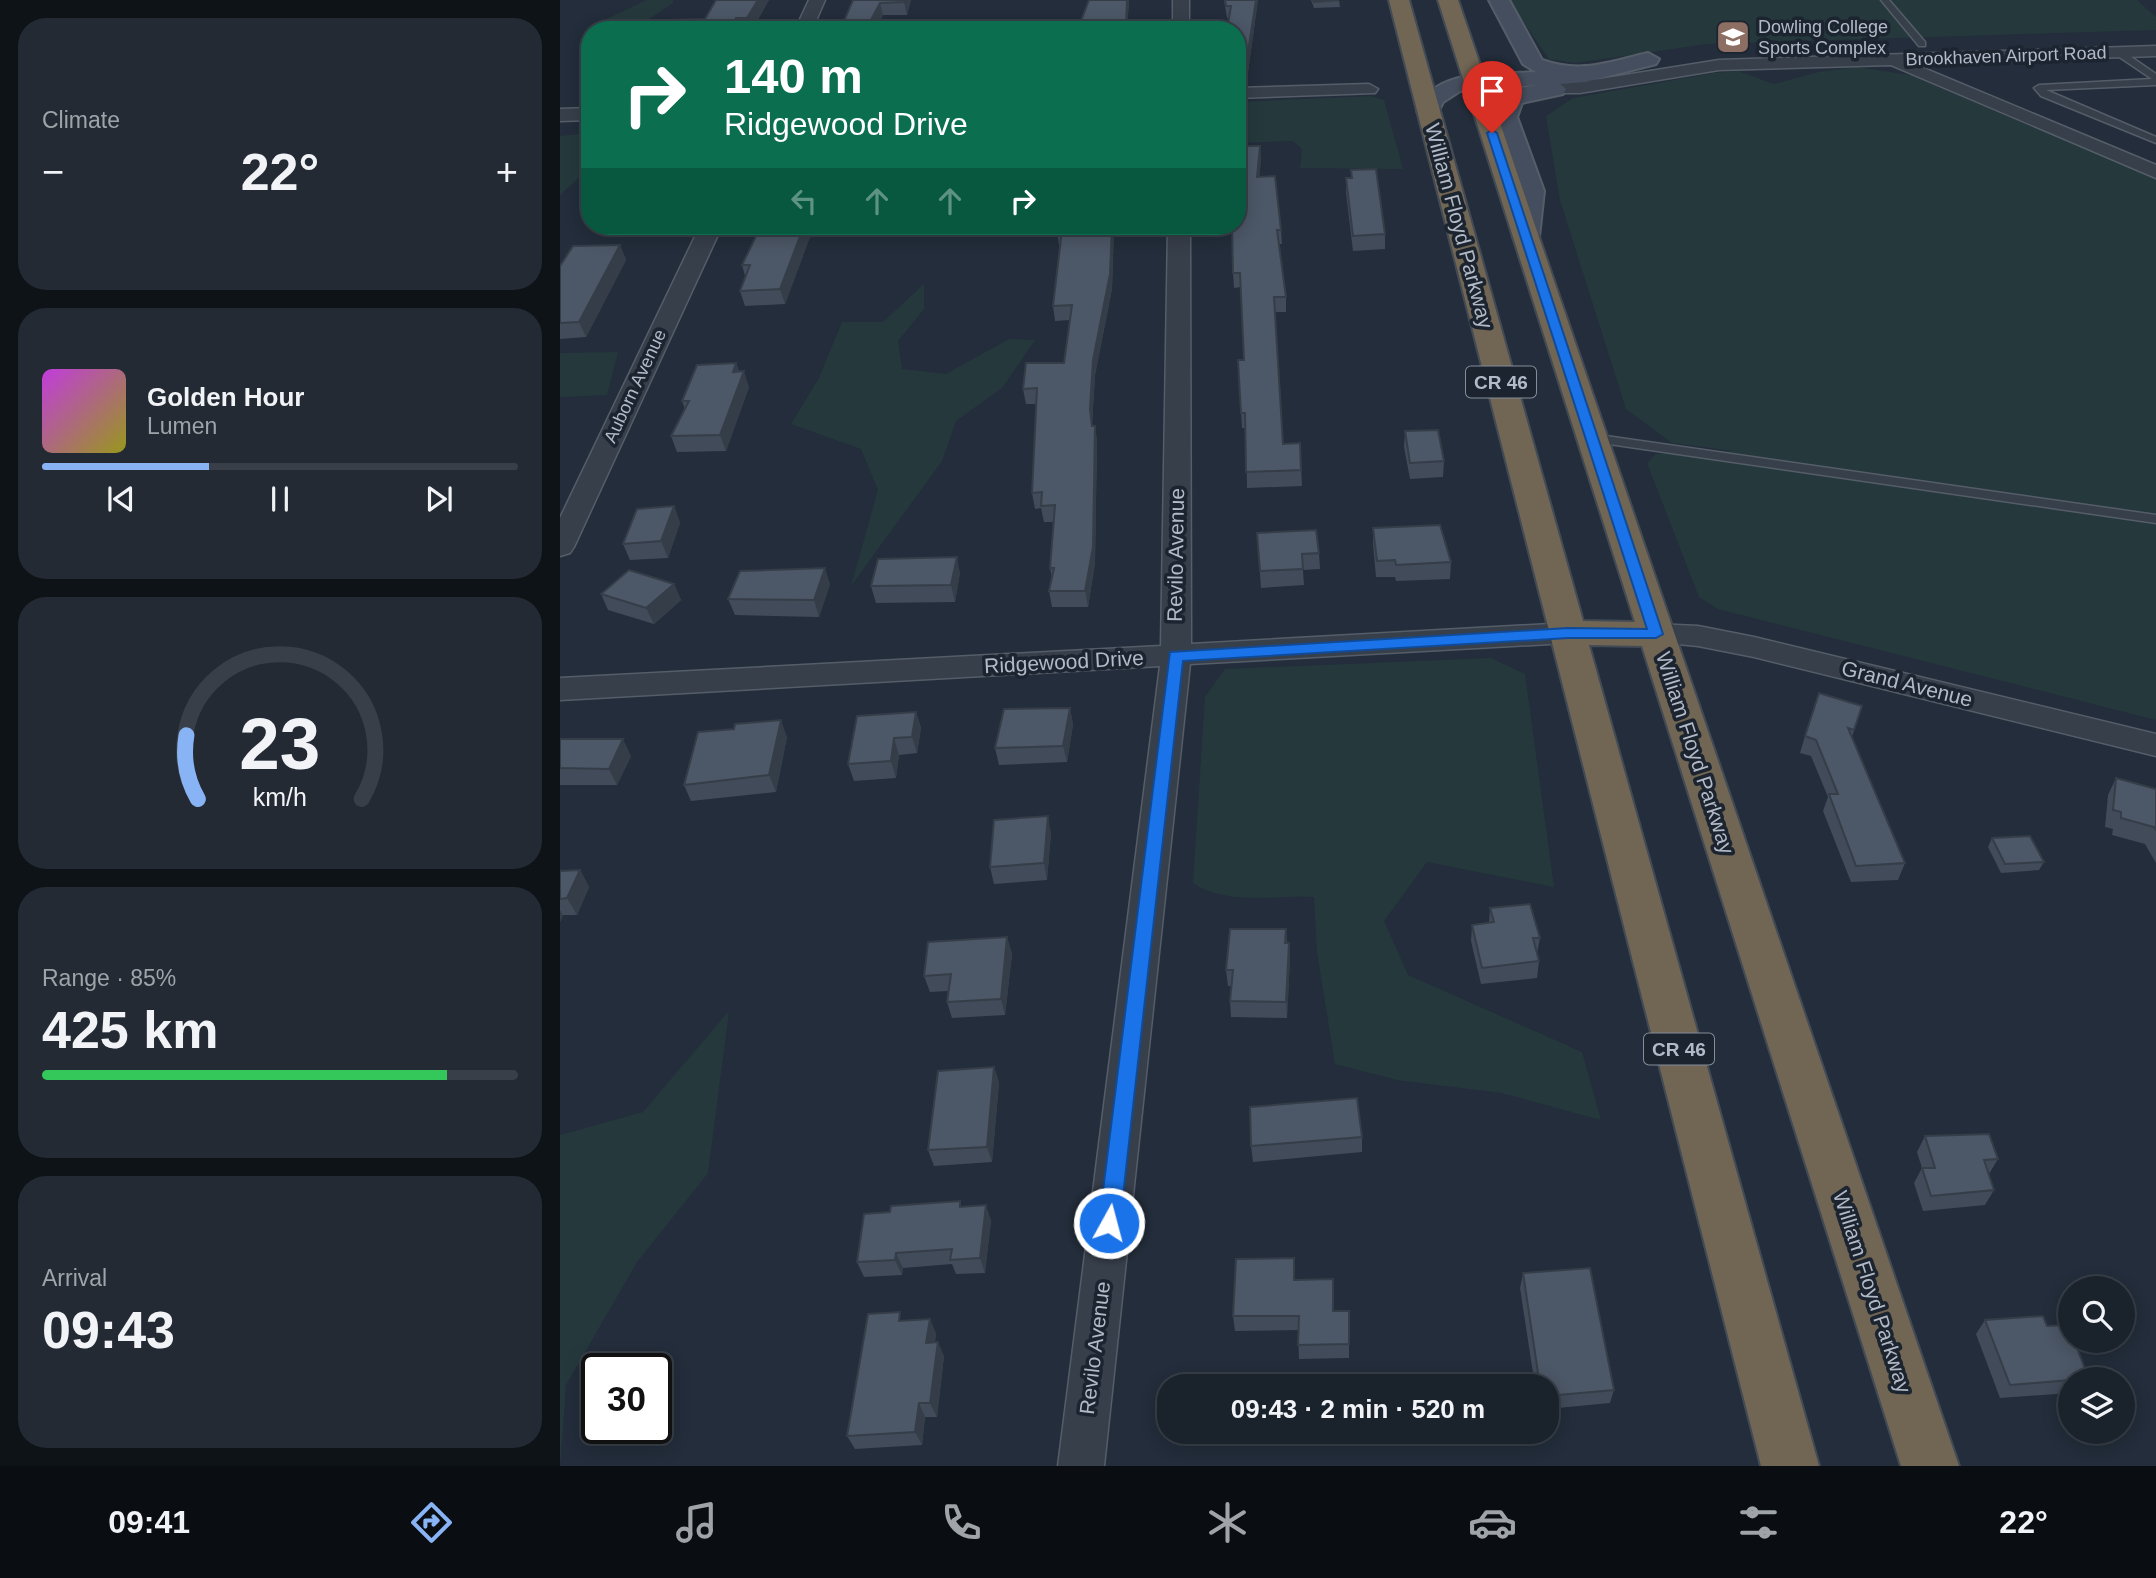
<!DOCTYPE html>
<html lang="en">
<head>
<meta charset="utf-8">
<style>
	body { margin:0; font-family:Helvetica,sans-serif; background:#232a34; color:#f1f3f6; height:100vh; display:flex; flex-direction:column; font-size:26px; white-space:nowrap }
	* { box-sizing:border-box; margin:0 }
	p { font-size:23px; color:#9fa4a9 }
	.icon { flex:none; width:38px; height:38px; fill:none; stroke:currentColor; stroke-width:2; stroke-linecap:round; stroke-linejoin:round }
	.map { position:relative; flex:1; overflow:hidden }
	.sheet { display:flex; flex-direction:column; gap:18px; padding:18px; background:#0e1318; width:560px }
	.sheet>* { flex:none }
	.guide { position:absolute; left:21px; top:21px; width:665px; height:214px; border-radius:28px; box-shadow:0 4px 18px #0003,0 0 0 2px #383f48; background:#0b6e4f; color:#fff; overflow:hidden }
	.controls { position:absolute; left:1498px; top:1276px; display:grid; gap:14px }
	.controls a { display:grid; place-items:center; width:77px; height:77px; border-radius:50%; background:#1a222c; box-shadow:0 4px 18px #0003,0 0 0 2px #383f48; font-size:35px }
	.speed { position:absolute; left:21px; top:1353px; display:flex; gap:14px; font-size:35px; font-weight:700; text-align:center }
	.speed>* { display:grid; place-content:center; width:91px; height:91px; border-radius:50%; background:#1a222c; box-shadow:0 4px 18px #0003,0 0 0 2px #383f48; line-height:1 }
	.speed .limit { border:4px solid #111; border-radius:10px; background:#fff; color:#111 }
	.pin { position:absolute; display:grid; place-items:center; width:60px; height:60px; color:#fff; margin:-72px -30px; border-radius:50% 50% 50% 0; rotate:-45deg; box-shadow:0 0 7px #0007 }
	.pin .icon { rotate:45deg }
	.me { position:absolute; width:77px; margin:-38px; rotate:7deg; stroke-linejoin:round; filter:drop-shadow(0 0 5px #0008) }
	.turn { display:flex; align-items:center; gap:24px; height:147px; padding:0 28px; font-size:32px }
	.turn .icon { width:91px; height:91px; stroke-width:2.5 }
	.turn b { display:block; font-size:49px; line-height:60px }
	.lanes { display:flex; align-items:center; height:66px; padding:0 28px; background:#0003; justify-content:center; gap:35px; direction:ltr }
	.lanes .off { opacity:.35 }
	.big { font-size:52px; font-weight:800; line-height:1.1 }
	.sheet .tile { flex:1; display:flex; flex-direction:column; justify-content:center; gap:10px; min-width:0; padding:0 24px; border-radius:28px; background:#232a34 }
	.sheet .dial { align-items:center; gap:0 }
	.dial svg { height:182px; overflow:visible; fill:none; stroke:#383f48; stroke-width:7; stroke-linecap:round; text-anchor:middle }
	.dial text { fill:#f1f3f6; stroke:none }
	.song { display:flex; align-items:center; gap:21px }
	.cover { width:84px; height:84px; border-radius:10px; background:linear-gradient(135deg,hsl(290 70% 55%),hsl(60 70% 35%)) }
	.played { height:7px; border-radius:4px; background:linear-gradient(90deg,#88b3f5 35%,#383f48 35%) }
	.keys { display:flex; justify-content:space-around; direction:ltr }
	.heat { display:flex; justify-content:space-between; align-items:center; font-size:38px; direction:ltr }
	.charge { height:10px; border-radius:5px; background:linear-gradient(90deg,#34c759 85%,#383f48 0) }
	.trip { position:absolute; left:597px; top:1374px; width:402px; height:70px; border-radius:28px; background:#1a222c; box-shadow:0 4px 18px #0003,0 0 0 2px #383f48; font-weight:800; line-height:70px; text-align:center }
	.menu { display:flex; height:112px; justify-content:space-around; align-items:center; background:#0a0e12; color:#9fa4a9 }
	.menu .icon { width:49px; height:49px }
	.menu .current { color:#88b3f5 }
	.menu b { font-size:32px; color:#f1f3f6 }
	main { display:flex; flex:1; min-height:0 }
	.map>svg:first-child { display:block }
</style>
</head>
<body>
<main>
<section class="sheet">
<div class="tile"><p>Climate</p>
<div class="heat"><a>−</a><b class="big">22°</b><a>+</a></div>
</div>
<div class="tile">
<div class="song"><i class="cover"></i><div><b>Golden Hour</b><p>Lumen</p></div></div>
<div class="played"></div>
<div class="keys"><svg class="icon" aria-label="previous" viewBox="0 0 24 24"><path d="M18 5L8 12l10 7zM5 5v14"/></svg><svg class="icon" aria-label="pause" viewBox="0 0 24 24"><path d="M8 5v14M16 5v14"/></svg><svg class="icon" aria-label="next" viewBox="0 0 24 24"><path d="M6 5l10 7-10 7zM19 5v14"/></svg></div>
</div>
<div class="tile dial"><svg viewBox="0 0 100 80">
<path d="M14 69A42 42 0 1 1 86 69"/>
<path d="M14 69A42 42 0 0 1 9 41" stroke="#88b3f5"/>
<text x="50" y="56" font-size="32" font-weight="700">23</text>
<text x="50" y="72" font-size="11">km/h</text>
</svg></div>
<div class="tile"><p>Range · 85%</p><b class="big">425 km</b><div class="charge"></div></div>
<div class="tile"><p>Arrival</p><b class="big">09:43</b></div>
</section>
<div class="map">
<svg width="1596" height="1466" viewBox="0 0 1596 1466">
	<rect width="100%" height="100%" fill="#232d3b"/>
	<g fill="#25393c">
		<polygon points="86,0 113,0 113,3 73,30 42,30 47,19"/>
		<polygon points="948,0 1577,0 1596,17 1596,30 1147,44 1015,63 989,59"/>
		<polygon points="1297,67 1350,75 1596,179 1596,720 1158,609 1139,597 1087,463 1096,454 1174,451 1112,443 1066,409 1000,200 986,116 1013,98 1154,73 1178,71 1214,84 1259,72"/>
		<polygon points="810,96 824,100 843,169 740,168 742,149 733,141 677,143 677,102"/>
		<polygon points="30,133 30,167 0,195 0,136"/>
		<polygon points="364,284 364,309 338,341 342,369 386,374 449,339 475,340 442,388 396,421 382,461 291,586 318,490 301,449 231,424 259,378 282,322 323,322"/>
		<polygon points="58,352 47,395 0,397 0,353"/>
		<path d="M931,658L965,674L994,887L867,862L824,921L848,975L1022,1052L1041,1120L942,1093L837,1080L775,1064L757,952L754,897C715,895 667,906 633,883L645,697L665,669Z"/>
		<polygon points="169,1011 148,1173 77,1262 6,1385 0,1466 0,1135 83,1112"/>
	</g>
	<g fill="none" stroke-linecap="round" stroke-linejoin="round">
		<g stroke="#555d69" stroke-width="3">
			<g id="lane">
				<polygon points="1321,0 1329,0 1365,42 1365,46 1359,46"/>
				<polygon points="1555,50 1561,50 1596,74 1596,85 1486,90 1596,137 1596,143 1481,96 1474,88 1479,85 1592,79 1555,54"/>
				<polygon points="1032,434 1596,515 1596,523 1028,441 1026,438"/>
			</g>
		</g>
		<g stroke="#555d69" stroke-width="3">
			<g id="street">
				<polygon points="249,0 265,0 252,30 235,30"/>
				<rect x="613" y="0" width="16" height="30"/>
				<polygon points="1596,46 1596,56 1354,64 1596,165 1596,178 1331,65 1159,70 1020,93 1000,93 991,88 1000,83 1040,79 1159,60"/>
				<polygon points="809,84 818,89 815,93 677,98 677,88"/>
				<polygon points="30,108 30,120 0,121 0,109"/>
				<polygon points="140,226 162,226 14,547 10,553 0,556 0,518"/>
				<polygon points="608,226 630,226 631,644 1008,623 1018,626 1023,633 1018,640 1008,643 630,664 544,1466 498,1466 600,666 0,700 0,678 601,646"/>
				<polygon points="1096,624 1138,626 1194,637 1596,734 1596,756 1194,657 1138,646 1086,641 1081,634 1086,627"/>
			</g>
		</g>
		<g stroke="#555d69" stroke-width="4">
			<path id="secondary" d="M929,0H949L982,60C1022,74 1048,62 1088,53L1099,59L1096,64L1025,82L1000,84L1006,89L1003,94L962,103L957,117L984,191L979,237L975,243H957L953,237L960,191L935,117C944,90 950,90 977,85L900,91L883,102L876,116H860L857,111C874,67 936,75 976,72L963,64Z"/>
		</g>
		<g stroke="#424a56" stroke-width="4">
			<polygon id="highway" points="829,0 849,0 1023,621 1075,622 878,0 898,0 1399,1466 1341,1466 1082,646 1029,645 1259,1466 1201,1466"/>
		</g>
		<use href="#lane" fill="#373f4b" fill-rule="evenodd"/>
		<use href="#street" fill="#373f4b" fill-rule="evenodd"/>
		<use href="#secondary" fill="#454e5e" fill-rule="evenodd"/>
		<use href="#highway" fill="#716554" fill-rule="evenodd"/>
	</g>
	<g fill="#414b59">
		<polygon points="209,0 192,30 102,30 145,19"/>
		<polygon points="293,0 351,0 347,15 323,15 316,30 286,30 284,21"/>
		<polygon points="529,0 569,0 567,30 522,30 521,21"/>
		<polygon points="664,0 698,0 688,72 677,67 677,30 669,18 667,18"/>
		<polygon points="751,0 779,0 780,7 754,8"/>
		<polygon points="700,146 701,160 699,177 721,230 722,244 719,244 726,297 726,312 715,312 723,444 740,443 742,486 687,488 686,428 682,428 678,360 684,360 681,287 674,288 673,273"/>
		<polygon points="791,170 825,234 825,249 793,251 786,193 786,178 791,178"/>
		<polygon points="201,226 254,226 225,304 185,306 180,291 185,276 182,265"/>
		<polygon points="497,226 554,226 552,289 535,375 532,425 535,426 537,441 535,563 528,607 492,607 489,591 492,578 490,568 494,522 484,522 481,508 475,509 472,493 477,404 466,404 463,389 504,363 510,320 495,321 493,306 500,245 499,245 497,230"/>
		<polygon points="60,245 66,260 26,337 0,339 0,266"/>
		<polygon points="176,363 179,371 189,387 166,451 117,452 111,436 125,409 122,401"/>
		<polygon points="845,431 884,461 883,477 850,479 844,447"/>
		<polygon points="114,506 120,523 108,558 70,560 63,544"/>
		<polygon points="813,528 891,562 890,579 836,581 835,577 816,577 813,544"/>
		<polygon points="697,533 759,553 760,569 743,570 744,585 701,588"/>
		<polygon points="400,573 395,602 316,603 311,586"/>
		<polygon points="114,584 121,600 94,624 48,610 41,594"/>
		<polygon points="270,584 259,617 175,615 168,599"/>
		<polygon points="1302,706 1292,737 1345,863 1338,880 1291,882 1263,811 1268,797 1251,756 1240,753 1245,736"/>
		<polygon points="510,708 513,725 507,762 439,765 435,748"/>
		<polygon points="356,712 361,728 357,753 339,755 336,778 294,781 288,764"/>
		<polygon points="174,729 227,737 216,792 131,801 124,785"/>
		<polygon points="0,739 71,756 57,785 0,785"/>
		<polygon points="1556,778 1596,789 1596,863 1585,844 1552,835 1553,829 1545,827 1548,795"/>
		<polygon points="491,833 487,880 434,884 430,867"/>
		<polygon points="1432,838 1484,862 1479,870 1441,873 1428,847"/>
		<polygon points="0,869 1,871 20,870 29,887 17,915 3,915 0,922"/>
		<polygon points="930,908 980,938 977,954 979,961 977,978 921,984 911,941 912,925 929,923"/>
		<polygon points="726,929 727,943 729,943 730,959 727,1018 671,1017 670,1001 671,986 668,986 666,970"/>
		<polygon points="447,937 452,954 445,1015 392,1018 387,1002 388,991 370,992 364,976"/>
		<polygon points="434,1067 439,1083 432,1162 374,1166 368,1150"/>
		<polygon points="1365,1136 1438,1159 1429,1174 1434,1190 1425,1205 1363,1211 1354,1183 1362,1168 1357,1152"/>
		<polygon points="802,1137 802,1152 693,1162 691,1146"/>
		<polygon points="402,1207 431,1220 425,1273 396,1274 392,1264 343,1268 342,1275 304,1277 297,1262"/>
		<polygon points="963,1273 1054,1390 1050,1403 987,1409 987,1386 975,1386 960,1288"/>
		<polygon points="735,1280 773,1311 789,1311 789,1358 739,1359 738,1330 675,1331 673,1316"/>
		<polygon points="344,1320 376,1333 375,1342 384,1356 377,1417 365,1417 362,1445 295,1449 287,1436"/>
		<polygon points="1425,1320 1487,1326 1510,1379 1510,1393 1440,1398 1416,1334"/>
	</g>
	<g fill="#353d48">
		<polygon points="198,0 209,0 191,30 187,18"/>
		<polygon points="345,0 351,0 347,15 344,2"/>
		<polygon points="567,0 569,0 567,30 566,30"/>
		<polygon points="696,0 698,0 688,72 687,59"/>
		<polygon points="320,3 323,15 316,30 314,30 311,20"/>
		<polygon points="176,18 179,30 169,30"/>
		<polygon points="700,146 701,160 698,191 697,177"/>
		<polygon points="244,226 254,226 225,304 220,289"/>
		<polygon points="552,226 554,226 552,289 535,375 532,425 534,441 530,409 533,360"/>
		<polygon points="60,245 66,260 26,337 19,322"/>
		<polygon points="176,363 181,378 184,371 189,387 166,451 160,435 173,372"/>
		<polygon points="535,426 537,441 535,563 528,607 525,591"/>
		<polygon points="114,506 120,523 108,558 101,541"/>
		<polygon points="397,557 400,573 395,602 391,585"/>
		<polygon points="265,568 270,584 259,617 254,600"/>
		<polygon points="114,584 121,600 94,624 86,608"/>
		<polygon points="510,708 513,725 507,762 503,746"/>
		<polygon points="356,712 361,728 357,753 352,737"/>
		<polygon points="221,720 227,737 216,792 209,775"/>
		<polygon points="334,738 339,755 336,778 331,761"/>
		<polygon points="63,739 71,756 57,785 49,769"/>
		<polygon points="488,816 491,833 487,880 484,863"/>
		<polygon points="20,870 29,887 17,915 7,898"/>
		<polygon points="0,910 3,915 0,922"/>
		<polygon points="447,937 452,954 445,1015 441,999"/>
		<polygon points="729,943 730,959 727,1018 726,1002"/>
		<polygon points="434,1067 439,1083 432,1162 427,1147"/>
		<polygon points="426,1205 431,1220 425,1273 420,1258"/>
		<polygon points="336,1253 343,1268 342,1275 335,1260"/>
		<polygon points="370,1319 376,1333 373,1357 366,1343"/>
		<polygon points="378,1342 384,1356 377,1417 370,1403"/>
		<polygon points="359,1403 365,1417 362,1445 355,1432"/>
	</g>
	<g fill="#4c5767" stroke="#353d48" stroke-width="2">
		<polygon points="156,0 198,0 187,18 176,18 169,30 102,30 109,20 145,19"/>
		<polygon points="293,0 345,0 344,2 320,3 311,20 284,21"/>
		<polygon points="529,0 567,0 566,26 521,21"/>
		<polygon points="665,0 696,0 687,59 677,55 677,30 667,30 671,6 666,6"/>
		<polygon points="753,0 779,0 754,2"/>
		<polygon points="677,146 700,146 697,177 715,176 721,230 717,230 726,297 714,297 723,444 740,443 741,470 686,472 685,413 681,413 678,360 684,360 680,273 673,273 672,226 677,226"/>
		<polygon points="816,169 825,234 793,236 786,178 792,178 791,170"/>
		<polygon points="201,226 244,226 220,289 180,291 190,265 182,265"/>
		<polygon points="497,226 552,226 550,274 533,360 530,409 532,426 535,426 533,547 525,591 489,591 494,568 490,568 495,505 481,506 482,492 472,493 477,388 463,389 466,363 504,363 512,305 493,306 502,230 497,230"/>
		<polygon points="60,245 19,322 0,323 0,266 13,246"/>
		<polygon points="176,363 173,372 184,371 160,435 111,436 129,401 122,401 137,365"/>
		<polygon points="878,430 884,461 850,463 845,431"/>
		<polygon points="114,506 101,541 63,544 77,509"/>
		<polygon points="880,525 891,562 836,565 835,560 817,561 813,528"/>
		<polygon points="756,530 759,553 742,554 743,569 700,571 697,533"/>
		<polygon points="397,557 391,585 311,586 318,559"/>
		<polygon points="265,568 254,600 168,599 180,571"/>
		<polygon points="69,570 114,584 86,608 41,594"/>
		<polygon points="1259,693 1302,706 1294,730 1288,728 1345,863 1296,866 1269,794 1278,794 1256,740 1245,736"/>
		<polygon points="510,708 503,746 435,748 444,709"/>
		<polygon points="356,712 352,737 334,738 331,761 288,764 297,716"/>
		<polygon points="221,720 209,775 124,785 138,732 174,729 175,724"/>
		<polygon points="0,739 63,739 49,769 0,768"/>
		<polygon points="1556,778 1596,789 1596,830 1594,827 1561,818 1561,812 1553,810"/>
		<polygon points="488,816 484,863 430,867 434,820"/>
		<polygon points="1470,836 1484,862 1445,864 1432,838"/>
		<polygon points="20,870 7,898 0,899 0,871"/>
		<polygon points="970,904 980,938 973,938 979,961 922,968 912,925 934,922 930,908"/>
		<polygon points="670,929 726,929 725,943 729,943 726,1002 670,1001 673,970 666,970"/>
		<polygon points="447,937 441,999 387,1002 391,974 364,976 368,942"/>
		<polygon points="434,1067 427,1147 368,1150 378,1071"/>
		<polygon points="797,1098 802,1137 691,1146 690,1107"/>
		<polygon points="1429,1134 1438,1159 1424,1160 1434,1190 1371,1196 1362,1168 1375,1168 1365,1136"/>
		<polygon points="400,1201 400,1207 426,1205 420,1258 390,1260 392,1249 336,1253 335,1260 297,1262 304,1214 330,1212 331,1206"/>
		<polygon points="734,1258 734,1280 773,1279 773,1311 789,1311 789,1344 738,1345 739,1316 673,1316 676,1259"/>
		<polygon points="1030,1268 1054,1390 987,1396 987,1386 980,1386 963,1273"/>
		<polygon points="340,1312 339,1321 370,1319 366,1343 378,1342 370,1403 359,1403 355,1432 287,1436 308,1314"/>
		<polygon points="1483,1316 1487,1326 1507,1325 1510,1332 1510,1340 1514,1340 1529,1379 1510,1379 1510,1380 1450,1385 1425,1320"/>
	</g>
	<polygon fill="#1a73e8" stroke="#114b97" stroke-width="2" points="932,130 937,133 1103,634 1096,638 1008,638 623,661 560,1223 557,1230 549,1233 542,1230 539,1223 610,652 1008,628 1087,629 927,133"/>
	<defs>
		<g id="university-square" transform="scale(1.75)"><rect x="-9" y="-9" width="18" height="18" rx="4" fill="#8d6e63" stroke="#1c2430"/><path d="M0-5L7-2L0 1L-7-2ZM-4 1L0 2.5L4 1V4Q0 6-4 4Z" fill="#fff"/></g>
	</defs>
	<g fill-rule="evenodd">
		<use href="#university-square" x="1173" y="37"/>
	</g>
	<g text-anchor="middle" stroke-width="7" stroke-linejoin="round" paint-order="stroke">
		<g font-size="18" fill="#b2bac7" stroke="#1c2430" text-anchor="start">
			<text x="1198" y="33">Dowling College<tspan x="1198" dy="21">Sports Complex</tspan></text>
		</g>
		<g font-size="18" fill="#b2bac7" stroke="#1c2430">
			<text transform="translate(1446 56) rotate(-2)" y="6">Brookhaven Airport Road</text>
			<text transform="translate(75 386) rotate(-65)" y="6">Auborn Avenue</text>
		</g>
		<g fill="#1c2430" stroke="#858d9a" stroke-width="2">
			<rect x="906" y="366.5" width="70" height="31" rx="5"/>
			<rect x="1084" y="1033.5" width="70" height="31" rx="5"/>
		</g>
		<g font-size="19" font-weight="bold" fill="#b2bac7">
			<text x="941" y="389">CR 46</text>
			<text x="1119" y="1056">CR 46</text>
		</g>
		<g font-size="21" fill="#b2bac7" stroke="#1c2430">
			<text transform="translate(899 226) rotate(75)" y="7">William Floyd Parkway</text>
			<text transform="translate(616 555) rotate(-89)" y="7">Revilo Avenue</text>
			<text transform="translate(504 662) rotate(-3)" y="7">Ridgewood Drive</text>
			<text transform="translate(1347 684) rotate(14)" y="7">Grand Avenue</text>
			<text transform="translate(1135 753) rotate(72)" y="7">William Floyd Parkway</text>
			<text transform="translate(1312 1292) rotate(72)" y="7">William Floyd Parkway</text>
			<text transform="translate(535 1348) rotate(-83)" y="7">Revilo Avenue</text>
		</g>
	</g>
</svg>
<div class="controls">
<a><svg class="icon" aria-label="search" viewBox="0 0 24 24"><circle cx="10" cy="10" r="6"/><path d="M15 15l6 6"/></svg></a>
<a><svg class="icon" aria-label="layers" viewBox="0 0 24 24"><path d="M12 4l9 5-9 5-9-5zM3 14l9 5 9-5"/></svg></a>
</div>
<div class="speed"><div class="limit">30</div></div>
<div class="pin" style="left:932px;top:133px;background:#d93025"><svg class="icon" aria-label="arrive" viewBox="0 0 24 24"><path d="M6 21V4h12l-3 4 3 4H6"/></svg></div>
<svg class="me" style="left:549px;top:1223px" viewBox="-20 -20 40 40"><circle r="17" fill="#1a73e8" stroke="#fff" stroke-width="3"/><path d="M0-11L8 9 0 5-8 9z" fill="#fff"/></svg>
<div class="trip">09:43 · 2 min · 520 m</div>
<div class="guide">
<div class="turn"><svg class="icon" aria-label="right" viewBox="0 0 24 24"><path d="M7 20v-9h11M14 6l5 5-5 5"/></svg><div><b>140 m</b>Ridgewood Drive</div></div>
<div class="lanes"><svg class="icon off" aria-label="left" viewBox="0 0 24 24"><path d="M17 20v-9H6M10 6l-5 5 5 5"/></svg><svg class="icon off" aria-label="ahead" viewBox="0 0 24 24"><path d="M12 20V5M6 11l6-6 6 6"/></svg><svg class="icon off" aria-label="ahead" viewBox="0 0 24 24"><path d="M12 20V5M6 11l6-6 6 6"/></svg><svg class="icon" aria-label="right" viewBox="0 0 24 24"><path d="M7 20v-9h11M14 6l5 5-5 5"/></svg></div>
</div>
</div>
</main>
<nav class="menu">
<b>09:41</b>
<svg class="icon current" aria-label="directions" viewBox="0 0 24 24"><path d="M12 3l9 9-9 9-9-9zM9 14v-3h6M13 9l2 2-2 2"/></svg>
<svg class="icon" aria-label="music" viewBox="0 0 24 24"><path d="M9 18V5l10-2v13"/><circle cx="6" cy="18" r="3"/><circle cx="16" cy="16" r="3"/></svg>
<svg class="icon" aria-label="phone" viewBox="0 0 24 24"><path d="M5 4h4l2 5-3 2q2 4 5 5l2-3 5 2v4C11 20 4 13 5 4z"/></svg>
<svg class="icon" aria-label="climate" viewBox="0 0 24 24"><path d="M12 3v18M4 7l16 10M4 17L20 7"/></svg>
<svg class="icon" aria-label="car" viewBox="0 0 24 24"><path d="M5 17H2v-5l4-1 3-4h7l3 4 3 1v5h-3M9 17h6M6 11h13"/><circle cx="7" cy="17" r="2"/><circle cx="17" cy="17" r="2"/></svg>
<svg class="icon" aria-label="filters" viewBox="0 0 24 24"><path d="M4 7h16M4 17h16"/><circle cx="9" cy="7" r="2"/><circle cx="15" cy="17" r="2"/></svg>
<b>22°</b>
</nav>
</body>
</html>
